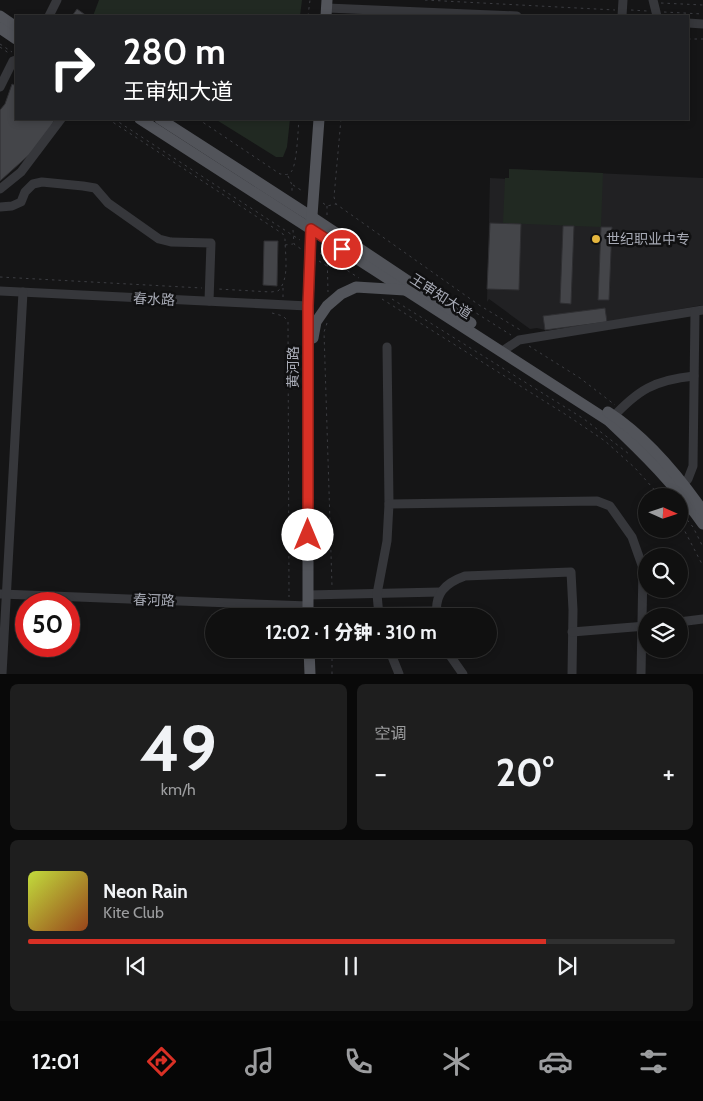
<!DOCTYPE html>
<html lang="zh">
<head>
<meta charset="utf-8">
<style>
	body { margin:0; font-family:Cabin,"Noto Sans SC",sans-serif; background:#1e1e1e; color:#f1f3f6; height:100vh; display:flex; flex-direction:column; font-size:19px; white-space:nowrap }
	* { box-sizing:border-box; margin:0 }
	p { font-size:16px; color:#9c9d9f }
	.icon { flex:none; width:28px; height:28px; fill:none; stroke:currentColor; stroke-width:2; stroke-linecap:round; stroke-linejoin:round }
	.map { position:relative; height:674px; overflow:hidden }
	.details { display:flex; flex-direction:column; gap:10px; padding:10px; background:#090909; flex:1 }
	.details>* { flex:none }
	.hud { position:absolute; left:15px; top:15px; width:674px; height:105px; border-radius:0px; box-shadow:0 2px 8px #0003,0 0 0 1px #303030; background:#202124; color:#fff; overflow:hidden }
	.needle { width:32px; rotate:93deg }
	.buttons { position:absolute; left:638px; top:488px; display:grid; gap:10px }
	.buttons a { display:grid; place-items:center; width:50px; height:50px; border-radius:50%; background:#101010; box-shadow:0 2px 8px #0003,0 0 0 1px #303030; font-size:25px }
	.speed { position:absolute; left:15px; top:592px; display:flex; gap:10px; font-size:25px; font-weight:700; text-align:center }
	.speed>* { display:grid; place-content:center; width:65px; height:65px; border-radius:50%; background:#101010; box-shadow:0 2px 8px #0003,0 0 0 1px #303030; line-height:1 }
	.speed .limit { border:8px solid #d22; background:#fff; color:#111 }
	.pin { position:absolute; display:grid; place-items:center; width:42px; height:42px; color:#fff; margin:-21px; border:2px solid #fff; border-radius:50%; box-shadow:0 1px 5px #0007 }
	.me { position:absolute; width:55px; margin:-28px; rotate:0deg; stroke-linejoin:round; filter:drop-shadow(0 0 4px #0008) }
	.turn { display:flex; align-items:center; gap:18px; height:105px; padding:0 25px; font-size:22px }
	.turn .icon { width:65px; height:65px; stroke-width:2.5 }
	.turn b { display:block; font-size:35px; line-height:42px }
	.big { font-size:38px; font-weight:800; line-height:1.1 }
	.details .card { flex:1; display:flex; flex-direction:column; justify-content:center; gap:8px; min-width:0; padding:0 18px; border-radius:8px; background:#1e1e1e }
	.details .dial { align-items:center; gap:0 }
	.dial b { font-size:65px; line-height:1 }
	.song { display:flex; align-items:center; gap:15px }
	.cover { width:60px; height:60px; border-radius:8px; background:linear-gradient(135deg,hsl(70 70% 55%),hsl(20 70% 35%)) }
	.played { height:5px; border-radius:2px; background:linear-gradient(90deg,#d93025 80%,#303030 80%) }
	.keys { display:flex; justify-content:space-around; direction:ltr }
	.heat { display:flex; justify-content:space-between; align-items:center; font-size:28px; direction:ltr }
	.details .tiles { flex:1; display:grid; gap:10px; grid-template-columns:1fr 1fr }
	.card:last-child { grid-column:span 2 }
	.trip { position:absolute; left:205px; top:608px; width:292px; height:50px; border-radius:25px; background:#101010; box-shadow:0 2px 8px #0003,0 0 0 1px #303030; font-weight:800; line-height:50px; text-align:center }
	.tab-bar { display:flex; height:80px; justify-content:space-around; align-items:center; background:#060606; color:#9c9d9f }
	.tab-bar .icon { width:35px; height:35px }
	.tab-bar .current { color:#d93025 }
	.tab-bar b { font-size:22px; color:#f1f3f6 }
	.map>svg:first-child { display:block }
</style>
</head>
<body>
<div class="map">
<svg width="703" height="674" viewBox="0 0 703 674">
	<rect width="100%" height="100%" fill="#151516"/>
	<polygon fill="#212123" points="509,169 703,178 703,305 607,322 545,330 537,328 530,329 489,299 487,302 490,178 509,179"/>
	<g fill="#212922">
		<polygon points="99,0 302,0 300,16 93,16"/>
		<polygon points="215,119 290,119 287,147 283,157 276,157"/>
		<polygon points="509,169 603,173 601,227 503,223 505,178 509,178"/>
	</g>
	<g fill="#444549" stroke="#2f2f32">
		<polygon points="77,9 87,16 72,16"/>
		<polygon points="12,84 16,86 16,119 55,119 47,135 30,154 0,181 0,110 5,104"/>
		<polygon points="490,223 521,224 519,290 487,289"/>
		<polygon points="563,226 574,226 571,304 560,303"/>
		<polygon points="601,227 612,227 609,300 598,300"/>
		<polygon points="264,241 278,241 277,286 263,285"/>
		<polygon points="605,308 607,322 545,330 543,316"/>
	</g>
	<g fill="none" stroke-linecap="round" stroke-linejoin="round">
		<g stroke="#3c3d42" stroke-width="1" stroke-dasharray="2.5 4" stroke-linecap="butt">
			<polyline points="425,0 615,10"/>
			<polyline points="661,3 703,5"/>
			<polyline points="631,10 647,11"/>
			<polyline points="664,12 703,14"/>
			<polyline points="308,16 310,0"/>
			<polyline points="688,39 703,39"/>
			<polyline points="0,44 12,52"/>
			<polyline points="0,47 10,54"/>
			<path d="M108,119L283,234L285,239C285,255 290,279 278,291L271,292L218,289"/>
			<polyline points="114,119 300,240"/>
			<path d="M198,119L280,174C284,174 288,176 291,172C297,166 298,129 299,119"/>
			<polyline points="341,119 334,197 336,204 479,305 522,331"/>
			<polyline points="288,176 292,185 292,193"/>
			<polyline points="293,185 304,192"/>
			<polyline points="323,203 327,206 336,204"/>
			<polyline points="327,206 327,215"/>
			<polyline points="293,230 294,244 301,249"/>
			<polyline points="285,245 293,244"/>
			<polyline points="327,251 328,292"/>
			<polyline points="320,253 359,278"/>
			<polyline points="319,261 327,266"/>
			<polyline points="0,277 202,288"/>
			<polyline points="438,289 511,335"/>
			<polyline points="283,297 283,286"/>
			<polyline points="382,299 568,416 605,441 635,468 660,496"/>
			<polyline points="392,299 584,419 629,454"/>
			<polyline points="272,313 283,316 288,321 289,597"/>
			<polyline points="327,323 324,332 332,586"/>
			<polyline points="529,346 580,378 615,405"/>
			<polyline points="661,488 668,496"/>
			<polyline points="679,510 693,527 703,547"/>
			<polyline points="679,520 703,566"/>
			<polyline points="332,674 332,649"/>
		</g>
		<g stroke="#36373b" stroke-width="9">
			<polyline points="653,0 657,16"/>
			<polyline points="327,8 517,16"/>
			<polyline points="49,16 57,0"/>
			<polyline points="622,16 623,0"/>
			<polyline points="688,23 703,24"/>
			<polyline points="0,87 13,61 16,60"/>
			<polyline points="0,189 21,172 61,119"/>
			<polyline points="0,207 12,206 21,202 25,192 33,184 42,182 83,186 95,188 108,203 159,239 171,242 211,243 209,301"/>
			<polyline points="0,291 308,306"/>
			<polyline points="387,347 389,504"/>
			<polyline points="501,352 519,340 703,310"/>
			<path d="M611,419C638,390 654,380 694,376"/>
			<polyline points="680,487 688,479 693,466 695,312"/>
			<polyline points="1,594 308,606"/>
			<polyline points="308,595 440,592"/>
			<polyline points="308,612 436,611"/>
			<polyline points="379,616 377,594 387,541 389,504 597,501 610,506 632,537 643,568 641,674"/>
			<path d="M437,616C434,594 445,583 465,576L571,572L573,610L572,674"/>
			<polyline points="679,622 703,619"/>
			<polyline points="572,632 646,626"/>
			<polyline points="389,649 399,674"/>
			<polyline points="447,649 451,657 463,674"/>
			<polyline points="2,674 23,292"/>
		</g>
		<g stroke="#52545a" stroke-width="11">
			<polyline points="0,16 16,27"/>
			<polyline points="326,16 327,0"/>
			<polyline points="0,28 16,39"/>
			<path d="M140,119L609,421C643,453 676,486 703,524"/>
			<polyline points="160,119 312,217 471,323"/>
			<polyline points="313,338 316,322 327,306 341,294 356,287 405,290"/>
			<path d="M608,412C645,436 678,475 703,511"/>
			<polyline points="308,616 308,306 311,229 319,119"/>
			<polyline points="309,649 310,674"/>
		</g>
	</g>
	<g fill="none" stroke-linecap="round" stroke-linejoin="round">
		<g stroke="#8d1f18" stroke-width="12">
			<polyline id="route" points="308,535 308,306 311,229 342,249"/>
		</g>
		<use href="#route" stroke="#d93025" stroke-width="9"/>
	</g>
	<circle fill="#e5b63e" stroke="#101011" stroke-width="2" cx="596" cy="239" r="5"/>
	<g text-anchor="middle" stroke-width="5" stroke-linejoin="round" paint-order="stroke">
		<g font-size="14" fill="#a8abb6" stroke="#101011" text-anchor="start">
			<text x="606" y="244">世纪职业中专</text>
		</g>
		<g font-size="14" fill="#a8abb6" stroke="#101011">
			<text transform="translate(441 296) rotate(33)" y="5">王审知大道</text>
			<text transform="translate(154 299) rotate(3)" y="5">春水路</text>
			<text transform="translate(293 367) rotate(-90)" y="5">黄河路</text>
			<text transform="translate(154 600) rotate(2)" y="5">春河路</text>
		</g>
	</g>
</svg>
<div class="buttons">
<a><svg class="needle" viewBox="-14 -14 28 28"><path d="M0-13l5 13h-10z" fill="#e53935"/><path d="M0 13l5-13h-10z" fill="#9c9d9f"/></svg></a>
<a><svg class="icon" aria-label="search" viewBox="0 0 24 24"><circle cx="10" cy="10" r="6"/><path d="M15 15l6 6"/></svg></a>
<a><svg class="icon" aria-label="layers" viewBox="0 0 24 24"><path d="M12 4l9 5-9 5-9-5zM3 14l9 5 9-5"/></svg></a>
</div>
<div class="speed"><div class="limit">50</div></div>
<div class="pin" style="left:342px;top:249px;background:#d93025"><svg class="icon" aria-label="arrive" viewBox="0 0 24 24"><path d="M6 21V4h12l-3 4 3 4H6"/></svg></div>
<svg class="me" style="left:308px;top:535px" viewBox="-20 -20 40 40"><circle r="19" fill="#fff"/><path d="M0-13L10 11 0 6-10 11z" fill="#d93025"/></svg>
<div class="trip">12:02 · 1 分钟 · 310 m</div>
<div class="hud">
<div class="turn"><svg class="icon" aria-label="right" viewBox="0 0 24 24"><path d="M7 20v-9h11M14 6l5 5-5 5"/></svg><div><b>280 m</b>王审知大道</div></div>
</div>
</div>
<section class="details">
<div class="tiles">
<div class="card dial"><b>49</b><p>km/h</p></div>
<div class="card"><p>空调</p>
<div class="heat"><a>−</a><b class="big">20°</b><a>+</a></div>
</div>
<div class="card">
<div class="song"><i class="cover"></i><div><b>Neon Rain</b><p>Kite Club</p></div></div>
<div class="played"></div>
<div class="keys"><svg class="icon" aria-label="previous" viewBox="0 0 24 24"><path d="M18 5L8 12l10 7zM5 5v14"/></svg><svg class="icon" aria-label="pause" viewBox="0 0 24 24"><path d="M8 5v14M16 5v14"/></svg><svg class="icon" aria-label="next" viewBox="0 0 24 24"><path d="M6 5l10 7-10 7zM19 5v14"/></svg></div>
</div>
</div>
</section>
<nav class="tab-bar">
<b>12:01</b>
<svg class="icon current" aria-label="directions" viewBox="0 0 24 24"><path d="M12 3l9 9-9 9-9-9zM9 14v-3h6M13 9l2 2-2 2"/></svg>
<svg class="icon" aria-label="music" viewBox="0 0 24 24"><path d="M9 18V5l10-2v13"/><circle cx="6" cy="18" r="3"/><circle cx="16" cy="16" r="3"/></svg>
<svg class="icon" aria-label="phone" viewBox="0 0 24 24"><path d="M5 4h4l2 5-3 2q2 4 5 5l2-3 5 2v4C11 20 4 13 5 4z"/></svg>
<svg class="icon" aria-label="climate" viewBox="0 0 24 24"><path d="M12 3v18M4 7l16 10M4 17L20 7"/></svg>
<svg class="icon" aria-label="car" viewBox="0 0 24 24"><path d="M5 17H2v-5l4-1 3-4h7l3 4 3 1v5h-3M9 17h6M6 11h13"/><circle cx="7" cy="17" r="2"/><circle cx="17" cy="17" r="2"/></svg>
<svg class="icon" aria-label="filters" viewBox="0 0 24 24"><path d="M4 7h16M4 17h16"/><circle cx="9" cy="7" r="2"/><circle cx="15" cy="17" r="2"/></svg>
</nav>
</body>
</html>
